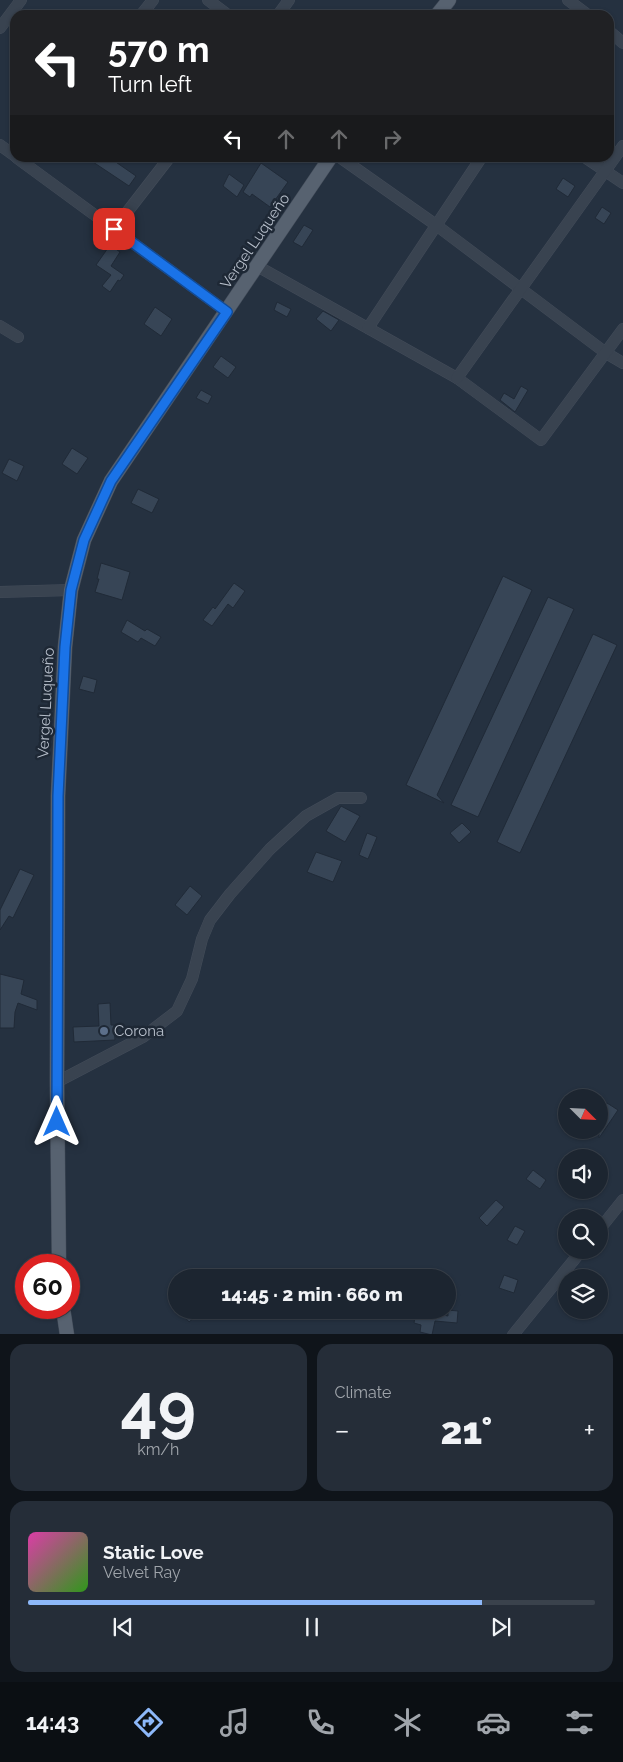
<!DOCTYPE html>
<html lang="en">
<head>
<meta charset="utf-8">
<style>
	body { margin:0; font-family:Raleway,sans-serif; background:#252d38; color:#f1f3f6; height:100vh; display:flex; flex-direction:column; font-size:19px; white-space:nowrap }
	* { box-sizing:border-box; margin:0 }
	p { font-size:16px; color:#a0a5ab }
	.icon { flex:none; width:28px; height:28px; fill:none; stroke:currentColor; stroke-width:2; stroke-linecap:round; stroke-linejoin:round }
	.map { position:relative; height:1334px; overflow:hidden }
	.drawer { display:flex; flex-direction:column; gap:10px; padding:10px; background:#0f141a; flex:1 }
	.drawer>* { flex:none }
	.top-card { position:absolute; left:10px; top:10px; width:604px; height:152px; border-radius:15px; box-shadow:0 1px 4px #0004,0 0 0 1px #3a424c; background:#202124; color:#fff; overflow:hidden }
	.needle { width:32px; rotate:114deg }
	.tools { position:absolute; left:558px; top:1089px; display:grid; gap:10px }
	.tools a { display:grid; place-items:center; width:50px; height:50px; border-radius:50%; background:#1c2530; box-shadow:0 1px 4px #0004,0 0 0 1px #3a424c; font-size:25px }
	.speed { position:absolute; left:15px; top:1254px; display:flex; gap:10px; font-size:25px; font-weight:700; text-align:center }
	.speed>* { display:grid; place-content:center; width:65px; height:65px; border-radius:50%; background:#1c2530; box-shadow:0 1px 4px #0004,0 0 0 1px #3a424c; line-height:1 }
	.speed .limit { border:8px solid #d22; background:#fff; color:#111 }
	.pin { position:absolute; display:grid; place-items:center; width:42px; height:42px; color:#fff; margin:-21px; border-radius:10px; box-shadow:0 2px 8px #0006 }
	.me { position:absolute; width:55px; margin:-28px; rotate:0deg; stroke-linejoin:round; filter:drop-shadow(0 0 4px #0008) }
	.turn { display:flex; align-items:center; gap:18px; height:105px; padding:0 15px; font-size:22px }
	.turn .icon { width:65px; height:65px; stroke-width:2.5 }
	.turn b { display:block; font-size:35px; line-height:42px }
	.lanes { display:flex; align-items:center; height:48px; padding:0 15px; background:#0003; justify-content:center; gap:25px; direction:ltr }
	.lanes .off { opacity:.35 }
	.big { font-size:38px; font-weight:800; line-height:1.1 }
	.drawer .card { flex:1; display:flex; flex-direction:column; justify-content:center; gap:8px; min-width:0; padding:0 18px; border-radius:15px; background:#252d38 }
	.drawer .dial { align-items:center; gap:0 }
	.dial b { font-size:65px; line-height:1 }
	.song { display:flex; align-items:center; gap:15px }
	.cover { width:60px; height:60px; border-radius:8px; background:linear-gradient(135deg,hsl(320 70% 55%),hsl(110 70% 35%)) }
	.played { height:5px; border-radius:2px; background:linear-gradient(90deg,#8db8f9 80%,#3a424c 80%) }
	.keys { display:flex; justify-content:space-around; direction:ltr }
	.heat { display:flex; justify-content:space-between; align-items:center; font-size:28px; direction:ltr }
	.drawer .tiles { flex:1; display:grid; gap:10px; grid-template-columns:1fr 1fr }
	.card:last-child { grid-column:span 2 }
	.trip { position:absolute; left:168px; top:1269px; width:288px; height:50px; border-radius:25px; background:#1c2530; box-shadow:0 1px 4px #0004,0 0 0 1px #3a424c; font-weight:800; line-height:50px; text-align:center }
	.dock { display:flex; height:80px; justify-content:space-around; align-items:center; background:#0b0f13; color:#a0a5ab }
	.dock .icon { width:35px; height:35px }
	.dock .on { color:#8db8f9 }
	.dock b { font-size:22px; color:#f1f3f6 }
	.map>svg:first-child { display:block }
</style>
</head>
<body>
<div class="map">
<svg width="623" height="1335" viewBox="0 0 623 1335">
	<rect width="100%" height="100%" fill="#253140"/>
	<g fill="#374556" stroke="#202a37">
		<polygon points="87,158 110,158 136,176 129,186"/>
		<polygon points="261,163 288,182 270,207 252,194 250,197 243,192"/>
		<polygon points="229,174 244,185 237,197 223,186"/>
		<polygon points="563,178 575,186 568,197 556,189"/>
		<polygon points="602,207 611,213 604,224 595,218"/>
		<polygon points="304,225 313,230 302,247 293,242"/>
		<polygon points="110,245 120,252 111,266 124,275 120,281 118,280 110,292 102,286 111,275 96,265"/>
		<polygon points="277,302 291,309 287,317 274,310"/>
		<polygon points="155,307 172,319 161,336 144,324"/>
		<polygon points="323,311 339,320 331,331 316,319"/>
		<polygon points="221,356 236,367 228,378 213,367"/>
		<polygon points="521,386 528,390 515,412 500,400 504,393 514,399"/>
		<polygon points="201,390 212,396 208,404 196,398"/>
		<polygon points="72,448 88,458 77,474 62,464"/>
		<polygon points="9,459 24,466 17,481 2,473"/>
		<polygon points="138,489 159,499 152,513 131,503"/>
		<polygon points="101,563 130,572 122,600 95,592 99,579 97,579"/>
		<polygon points="503,576 532,590 437,795 444,803 406,785"/>
		<polygon points="234,583 245,591 233,608 228,604 212,626 203,620 213,607 215,609"/>
		<polygon points="548,597 574,609 478,817 451,805"/>
		<polygon points="127,620 145,631 147,629 161,637 155,646 141,638 138,642 121,632"/>
		<polygon points="593,634 617,645 520,853 497,842"/>
		<polygon points="83,676 97,680 94,693 79,689"/>
		<polygon points="341,806 360,816 345,842 326,831"/>
		<polygon points="462,823 471,832 459,843 450,833"/>
		<polygon points="367,833 377,837 368,859 359,855"/>
		<polygon points="316,852 342,861 333,882 307,872"/>
		<polygon points="20,869 34,875 13,918 9,916 0,930 0,910"/>
		<polygon points="190,886 202,896 187,915 175,905"/>
		<polygon points="0,974 24,980 21,994 37,1000 37,1010 18,1003 15,1012 14,1028 0,1028"/>
		<polygon points="110,1003 111,1025 114,1025 115,1040 74,1042 73,1027 99,1026 98,1004"/>
		<polygon points="607,1103 618,1110 599,1138 599,1115"/>
		<polygon points="533,1170 546,1180 540,1189 526,1179"/>
		<polygon points="496,1200 504,1207 487,1226 479,1218"/>
		<polygon points="515,1226 525,1231 517,1245 507,1240"/>
		<polygon points="504,1275 518,1280 514,1293 499,1288"/>
		<polygon points="179,1310 203,1310 189,1322"/>
		<polygon points="416,1310 448,1316 448,1310 458,1311 457,1323 435,1321 432,1335 420,1332 421,1325 414,1323"/>
	</g>
	<g fill="none" stroke-linecap="round" stroke-linejoin="round">
		<g stroke="#434c59" stroke-width="12">
			<g id="minor">
				<polyline points="208,0 228,15"/>
				<polyline points="568,0 588,15"/>
				<polyline points="141,15 153,0"/>
				<polyline points="278,15 289,0"/>
				<polyline points="0,28 21,0"/>
				<polyline points="609,31 623,43"/>
				<polyline points="0,145 15,156"/>
				<polyline points="17,158 227,312"/>
				<polyline points="341,158 436,225 606,353 623,363"/>
				<polyline points="586,158 623,183"/>
				<polyline points="114,229 169,158"/>
				<polyline points="257,266 457,378 541,440 623,329"/>
				<polyline points="0,326 18,337"/>
				<polyline points="368,328 481,158"/>
				<polyline points="457,378 623,146"/>
				<polyline points="0,592 71,590"/>
				<polyline points="57,1082 143,1037 177,1011 192,979 202,939 210,920 230,894 270,849 306,816 338,798 361,798"/>
				<polyline points="599,1230 623,1200"/>
				<polyline points="513,1335 582,1250"/>
			</g>
		</g>
		<g stroke="#434c59" stroke-width="15">
			<g id="major">
				<polyline points="437,15 449,0"/>
				<polyline points="59,1265 57,1082 58,796 65,647 71,590 84,540 111,481 330,158"/>
				<polyline points="63,1308 67,1335"/>
			</g>
		</g>
		<use href="#minor" stroke="#394350" stroke-width="11"/>
		<use href="#major" stroke="#576270" stroke-width="14"/>
	</g>
	<g fill="none" stroke-linecap="round" stroke-linejoin="round">
		<g stroke="#114b97" stroke-width="12">
			<polyline id="route" points="57,1122 58,796 65,647 71,590 84,540 111,481 227,312 114,229"/>
		</g>
		<use href="#route" stroke="#1a73e8" stroke-width="9"/>
	</g>
	<circle fill="#5c6f8a" stroke="#1e2835" stroke-width="2" cx="104" cy="1031" r="5"/>
	<g text-anchor="middle" stroke-width="5" stroke-linejoin="round" paint-order="stroke">
		<g font-size="15" fill="#b6beca" stroke="#1e2835">
			<text transform="translate(255 241) rotate(-56)" y="5">Vergel Luqueño</text>
			<text transform="translate(46 703) rotate(-87)" y="5">Vergel Luqueño</text>
		</g>
		<g font-size="15" fill="#b6beca" stroke="#1e2835" text-anchor="start">
			<text x="114" y="1036">Corona</text>
		</g>
	</g>
</svg>
<div class="tools">
<a><svg class="needle" viewBox="-14 -14 28 28"><path d="M0-13l5 13h-10z" fill="#e53935"/><path d="M0 13l5-13h-10z" fill="#a0a5ab"/></svg></a>
<a><svg class="icon" aria-label="sound" viewBox="0 0 24 24"><path d="M4 9h4l5-4v14l-5-4H4zM17 9q2 3 0 6"/></svg></a>
<a><svg class="icon" aria-label="search" viewBox="0 0 24 24"><circle cx="10" cy="10" r="6"/><path d="M15 15l6 6"/></svg></a>
<a><svg class="icon" aria-label="layers" viewBox="0 0 24 24"><path d="M12 4l9 5-9 5-9-5zM3 14l9 5 9-5"/></svg></a>
</div>
<div class="speed"><div class="limit">60</div></div>
<div class="pin" style="left:114px;top:229px;background:#d93025"><svg class="icon" aria-label="arrive" viewBox="0 0 24 24"><path d="M6 21V4h12l-3 4 3 4H6"/></svg></div>
<svg class="me" style="left:57px;top:1122px" viewBox="-20 -20 40 40"><path d="M0-17L14 15 0 8-14 15z" fill="#1a73e8" stroke="#fff" stroke-width="4"/></svg>
<div class="trip">14:45 · 2 min · 660 m</div>
<div class="top-card">
<div class="turn"><svg class="icon" aria-label="left" viewBox="0 0 24 24"><path d="M17 20v-9H6M10 6l-5 5 5 5"/></svg><div><b>570 m</b>Turn left</div></div>
<div class="lanes"><svg class="icon" aria-label="left" viewBox="0 0 24 24"><path d="M17 20v-9H6M10 6l-5 5 5 5"/></svg><svg class="icon off" aria-label="ahead" viewBox="0 0 24 24"><path d="M12 20V5M6 11l6-6 6 6"/></svg><svg class="icon off" aria-label="ahead" viewBox="0 0 24 24"><path d="M12 20V5M6 11l6-6 6 6"/></svg><svg class="icon off" aria-label="right" viewBox="0 0 24 24"><path d="M7 20v-9h11M14 6l5 5-5 5"/></svg></div>
</div>
</div>
<section class="drawer">
<div class="tiles">
<div class="card dial"><b>49</b><p>km/h</p></div>
<div class="card"><p>Climate</p>
<div class="heat"><a>−</a><b class="big">21°</b><a>+</a></div>
</div>
<div class="card">
<div class="song"><i class="cover"></i><div><b>Static Love</b><p>Velvet Ray</p></div></div>
<div class="played"></div>
<div class="keys"><svg class="icon" aria-label="previous" viewBox="0 0 24 24"><path d="M18 5L8 12l10 7zM5 5v14"/></svg><svg class="icon" aria-label="pause" viewBox="0 0 24 24"><path d="M8 5v14M16 5v14"/></svg><svg class="icon" aria-label="next" viewBox="0 0 24 24"><path d="M6 5l10 7-10 7zM19 5v14"/></svg></div>
</div>
</div>
</section>
<nav class="dock">
<b>14:43</b>
<svg class="icon on" aria-label="directions" viewBox="0 0 24 24"><path d="M12 3l9 9-9 9-9-9zM9 14v-3h6M13 9l2 2-2 2"/></svg>
<svg class="icon" aria-label="music" viewBox="0 0 24 24"><path d="M9 18V5l10-2v13"/><circle cx="6" cy="18" r="3"/><circle cx="16" cy="16" r="3"/></svg>
<svg class="icon" aria-label="phone" viewBox="0 0 24 24"><path d="M5 4h4l2 5-3 2q2 4 5 5l2-3 5 2v4C11 20 4 13 5 4z"/></svg>
<svg class="icon" aria-label="climate" viewBox="0 0 24 24"><path d="M12 3v18M4 7l16 10M4 17L20 7"/></svg>
<svg class="icon" aria-label="car" viewBox="0 0 24 24"><path d="M5 17H2v-5l4-1 3-4h7l3 4 3 1v5h-3M9 17h6M6 11h13"/><circle cx="7" cy="17" r="2"/><circle cx="17" cy="17" r="2"/></svg>
<svg class="icon" aria-label="filters" viewBox="0 0 24 24"><path d="M4 7h16M4 17h16"/><circle cx="9" cy="7" r="2"/><circle cx="15" cy="17" r="2"/></svg>
</nav>
</body>
</html>
